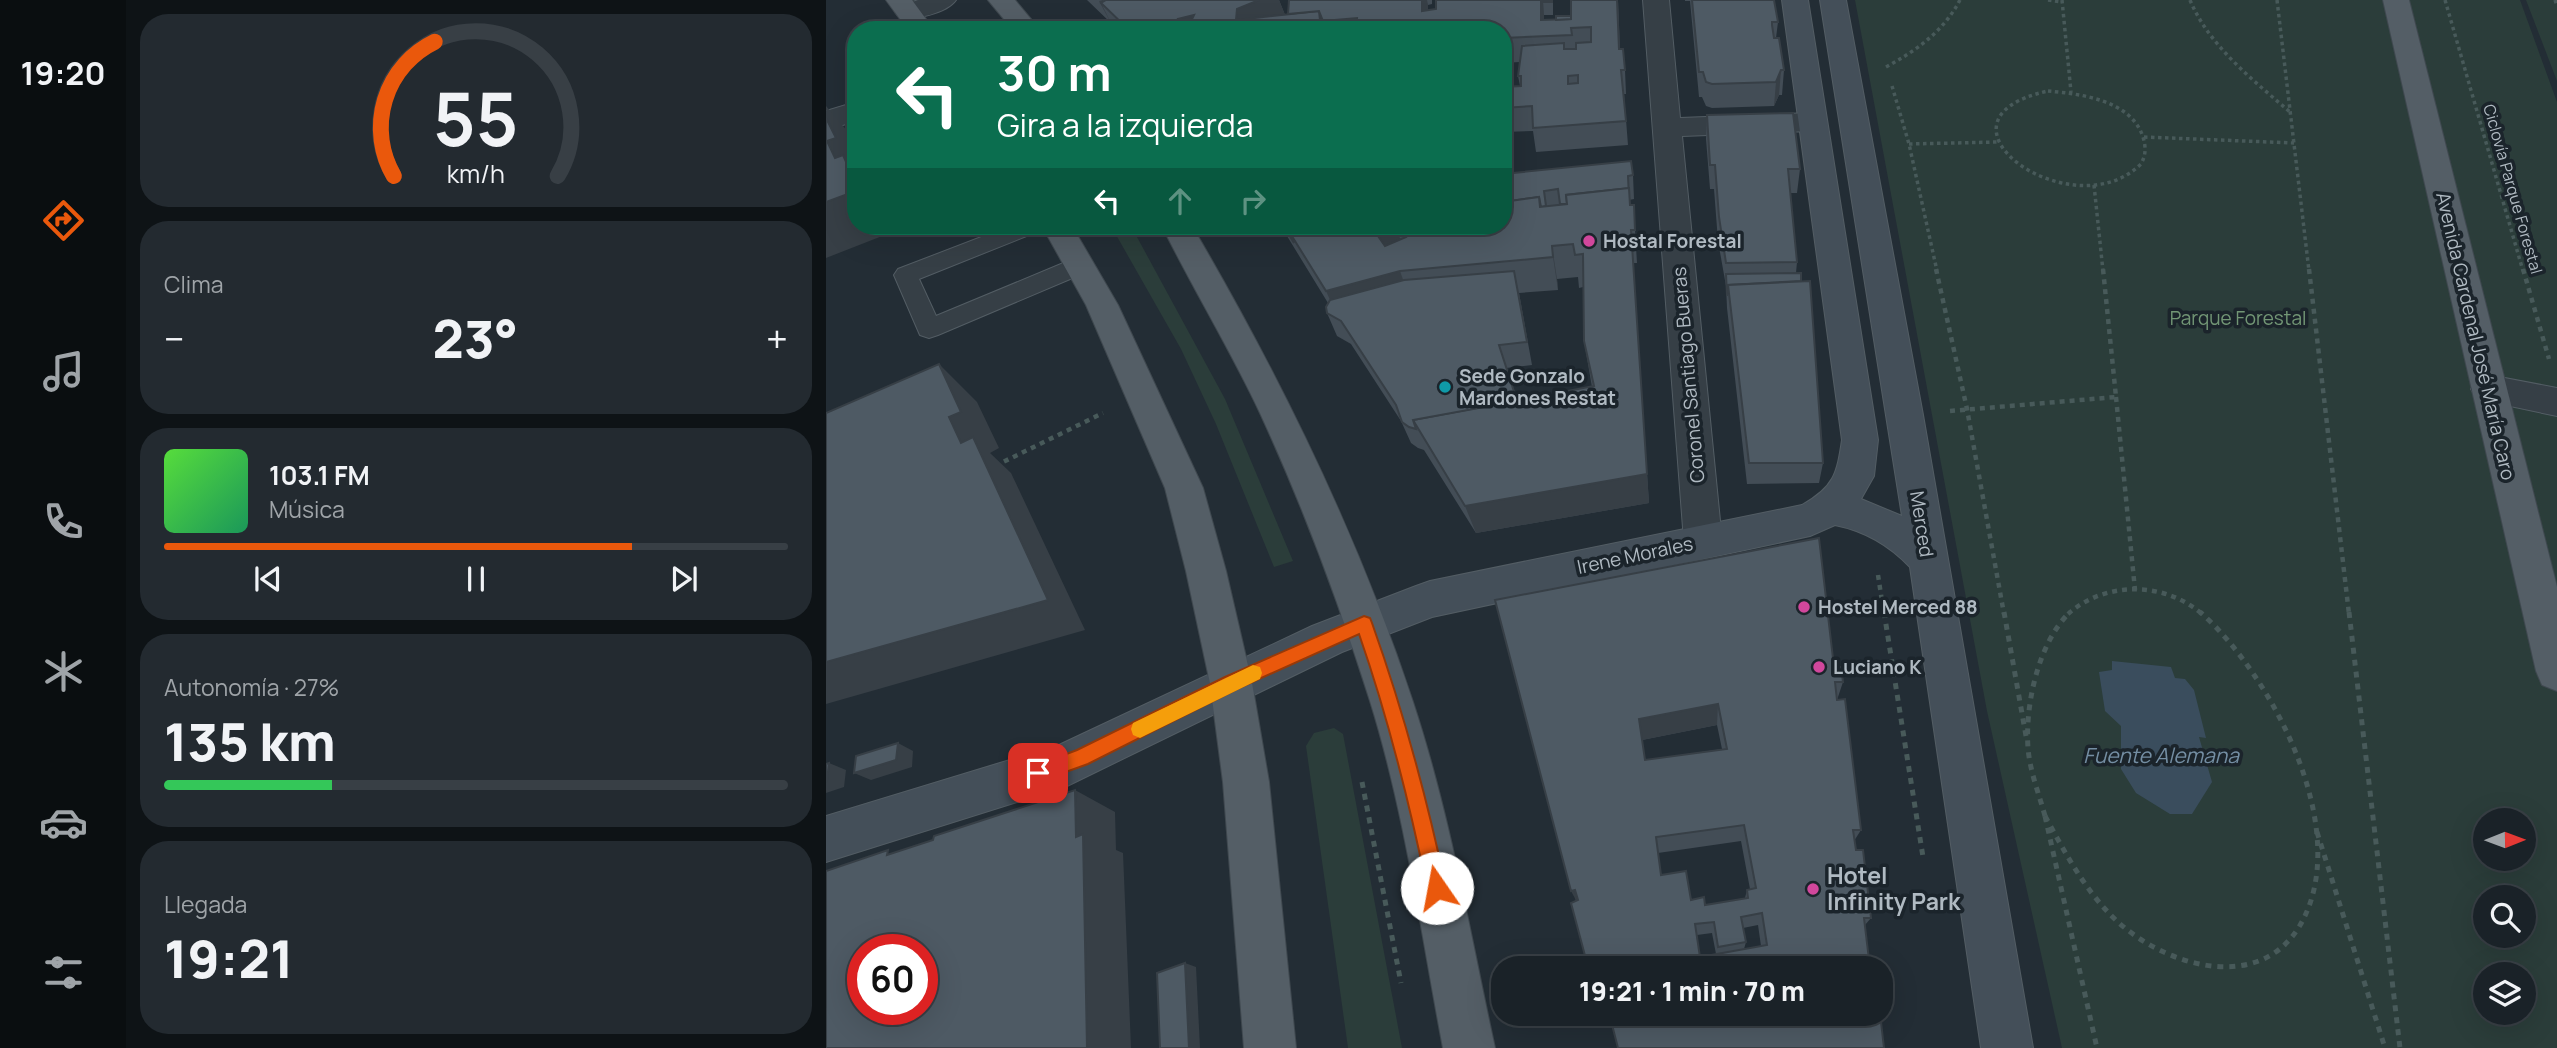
<!DOCTYPE html>
<html lang="es">
<head>
<meta charset="utf-8">
<style>
	body { margin:0; font-family:Manrope,sans-serif; background:#232a30; color:#f1f3f6; height:100vh; display:flex; flex-direction:column; font-size:26px; white-space:nowrap }
	* { box-sizing:border-box; margin:0 }
	p { font-size:23px; color:#9fa4a8 }
	.icon { flex:none; width:38px; height:38px; fill:none; stroke:currentColor; stroke-width:2; stroke-linecap:round; stroke-linejoin:round }
	.map { position:relative; flex:1; overflow:hidden }
	.side { display:flex; flex-direction:column; gap:14px; padding:14px; background:#0e1316; width:700px }
	.side>* { flex:none }
	.top-card { position:absolute; left:21px; top:21px; width:665px; height:214px; border-radius:28px; box-shadow:0 7px 28px #0002,0 0 0 2px #383f45; background:#0b6e4f; color:#fff; overflow:hidden }
	.needle { width:46px; rotate:89deg }
	.fabs { position:absolute; left:1647px; top:808px; display:grid; gap:14px }
	.fabs a { display:grid; place-items:center; width:63px; height:63px; border-radius:50%; background:#1a2228; box-shadow:0 7px 28px #0002,0 0 0 2px #383f45; font-size:35px }
	.speed { position:absolute; left:21px; top:934px; display:flex; gap:14px; font-size:35px; font-weight:700; text-align:center }
	.speed>* { display:grid; place-content:center; width:91px; height:91px; border-radius:50%; background:#1a2228; box-shadow:0 7px 28px #0002,0 0 0 2px #383f45; line-height:1 }
	.speed .limit { border:10px solid #d22; background:#fff; color:#111 }
	.pin { position:absolute; display:grid; place-items:center; width:60px; height:60px; color:#fff; margin:-30px; border-radius:14px; box-shadow:0 4px 10px #0006 }
	.me { position:absolute; width:77px; margin:-38px; rotate:348deg; stroke-linejoin:round; filter:drop-shadow(0 0 5px #0008) }
	.turn { display:flex; align-items:center; gap:24px; height:147px; padding:0 35px; font-size:32px }
	.turn .icon { width:91px; height:91px; stroke-width:2.5 }
	.turn b { display:block; font-size:49px; line-height:60px }
	.lanes { display:flex; align-items:center; height:66px; padding:0 35px; background:#0003; justify-content:center; gap:35px; direction:ltr }
	.lanes .off { opacity:.35 }
	.big { font-size:52px; font-weight:800; line-height:1.1 }
	.side .card { flex:1; display:flex; flex-direction:column; justify-content:center; gap:10px; min-width:0; padding:0 24px; border-radius:28px; background:#232a30 }
	.side .dial { align-items:center; gap:0 }
	.dial svg { height:182px; overflow:visible; fill:none; stroke:#383f45; stroke-width:7; stroke-linecap:round; text-anchor:middle }
	.dial text { fill:#f1f3f6; stroke:none }
	.song { display:flex; align-items:center; gap:21px }
	.cover { width:84px; height:84px; border-radius:10px; background:linear-gradient(135deg,hsl(110 70% 55%),hsl(150 70% 35%)) }
	.played { height:7px; border-radius:4px; background:linear-gradient(90deg,#ea580c 75%,#383f45 75%) }
	.keys { display:flex; justify-content:space-around; direction:ltr }
	.heat { display:flex; justify-content:space-between; align-items:center; font-size:38px; direction:ltr }
	.charge { height:10px; border-radius:5px; background:linear-gradient(90deg,#34c759 27%,#383f45 0) }
	.trip { position:absolute; left:665px; top:956px; width:402px; height:70px; border-radius:28px; background:#1a2228; box-shadow:0 7px 28px #0002,0 0 0 2px #383f45; font-weight:800; line-height:70px; text-align:center }
	main { display:flex; flex:1; min-height:0 }
	.menu { display:flex; flex-direction:column; width:126px; justify-content:space-around; align-items:center; background:#0a0e10; color:#9fa4a8 }
	.menu .icon { width:49px; height:49px }
	.menu .active { color:#ea580c }
	.menu b { font-size:32px; color:#f1f3f6 }
	.map>svg:first-child { display:block }
</style>
</head>
<body>
<main>
<nav class="menu">
<b>19:20</b>
<svg class="icon active" aria-label="directions" viewBox="0 0 24 24"><path d="M12 3l9 9-9 9-9-9zM9 14v-3h6M13 9l2 2-2 2"/></svg>
<svg class="icon" aria-label="music" viewBox="0 0 24 24"><path d="M9 18V5l10-2v13"/><circle cx="6" cy="18" r="3"/><circle cx="16" cy="16" r="3"/></svg>
<svg class="icon" aria-label="phone" viewBox="0 0 24 24"><path d="M5 4h4l2 5-3 2q2 4 5 5l2-3 5 2v4C11 20 4 13 5 4z"/></svg>
<svg class="icon" aria-label="climate" viewBox="0 0 24 24"><path d="M12 3v18M4 7l16 10M4 17L20 7"/></svg>
<svg class="icon" aria-label="car" viewBox="0 0 24 24"><path d="M5 17H2v-5l4-1 3-4h7l3 4 3 1v5h-3M9 17h6M6 11h13"/><circle cx="7" cy="17" r="2"/><circle cx="17" cy="17" r="2"/></svg>
<svg class="icon" aria-label="filters" viewBox="0 0 24 24"><path d="M4 7h16M4 17h16"/><circle cx="9" cy="7" r="2"/><circle cx="15" cy="17" r="2"/></svg>
</nav>
<section class="side">
<div class="card dial"><svg viewBox="0 0 100 80">
<path d="M14 69A42 42 0 1 1 86 69"/>
<path d="M14 69A42 42 0 0 1 32 10" stroke="#ea580c"/>
<text x="50" y="56" font-size="32" font-weight="700">55</text>
<text x="50" y="72" font-size="11">km/h</text>
</svg></div>
<div class="card"><p>Clima</p>
<div class="heat"><a>−</a><b class="big">23°</b><a>+</a></div>
</div>
<div class="card">
<div class="song"><i class="cover"></i><div><b>103.1 FM</b><p>Música</p></div></div>
<div class="played"></div>
<div class="keys"><svg class="icon" aria-label="previous" viewBox="0 0 24 24"><path d="M18 5L8 12l10 7zM5 5v14"/></svg><svg class="icon" aria-label="pause" viewBox="0 0 24 24"><path d="M8 5v14M16 5v14"/></svg><svg class="icon" aria-label="next" viewBox="0 0 24 24"><path d="M6 5l10 7-10 7zM19 5v14"/></svg></div>
</div>
<div class="card"><p>Autonomía · 27%</p><b class="big">135 km</b><div class="charge"></div></div>
<div class="card"><p>Llegada</p><b class="big">19:21</b></div>
</section>
<div class="map">
<svg width="1731" height="1048" viewBox="0 0 1731 1048">
	<rect width="100%" height="100%" fill="#232d35"/>
	<g fill="#2b3d3a" fill-rule="evenodd">
		<path d="M1029,0H1694L1731,102V1048H1236L1161,711ZM1659,821H1698V859H1659ZM1659,898H1698V936H1659ZM1659,975H1698V1013H1659Z"/>
		<polygon points="1700,0 1731,0 1731,81"/>
		<polygon points="285,226 305,226 399,399 467,561 448,567 390,424 355,349"/>
		<polygon points="508,728 517,734 576,1048 522,1048 480,746 488,733"/>
	</g>
	<polygon fill="#3a4d5d" points="1286,661 1345,667 1349,678 1359,679 1368,690 1380,738 1373,737 1386,782 1366,814 1344,814 1310,793 1295,769 1295,726 1279,711 1273,672 1286,670"/>
	<g fill="none" stroke-linecap="round" stroke-linejoin="round">
		<g stroke="#535d64" stroke-width="2">
			<polygon id="service" points="184,226 216,226 213,231 93,279 110,316 247,259 255,257 263,259 267,265 263,271 112,335 103,338 94,335 68,275 72,269"/>
		</g>
		<g stroke="#535d64" stroke-width="2">
			<g id="pedestrian">
				<polygon points="30,102 30,121 0,130 0,111"/>
				<polygon points="1663,375 1731,388 1731,416 1651,399 1645,389 1651,379"/>
			</g>
		</g>
		<g stroke="#535d64" stroke-width="2">
			<g id="minor">
				<path d="M92,0H130C121,13 87,21 73,17L69,12L73,7Z"/>
				<polygon points="817,0 843,0 854,118 985,113 995,116 999,122 995,128 985,131 856,136 896,541 891,553 877,558 863,553 858,541"/>
			</g>
		</g>
		<g stroke="#535d64" stroke-width="2">
			<path id="secondary" d="M956,0H982L1052,440L1048,476L1035,499L1076,516L994,0H1020L1097,415L1207,1048H1155L1084,567C1063,545 1039,531 1009,525L984,536L606,617L516,652L239,787L0,862V816L233,745L486,626L590,586L604,581L976,505C1008,487 1011,474 1016,440Z"/>
		</g>
		<g stroke="#3f484f" stroke-width="2">
			<g id="primary">
				<polygon points="60,0 86,0 108,30 82,30"/>
				<polygon points="162,0 189,0 214,30 187,30"/>
				<polygon points="1557,0 1583,0 1731,587 1731,691 1716,685 1710,671"/>
				<polygon points="216,226 246,226 292,305 377,488 400,571 426,683 443,782 470,1048 418,1048 397,782 384,683 360,571 339,488 260,305"/>
				<path d="M336,226H366C455,378 532,535 587,702C624,814 644,933 669,1048H617C595,933 579,813 544,701C513,603 477,506 434,413C404,349 367,289 336,226Z"/>
			</g>
		</g>
		<g stroke="#485a5a" stroke-width="3.5" stroke-dasharray="3.5 3.5" stroke-linecap="butt">
			<polyline points="1222,0 1236,2"/>
			<polyline points="1236,0 1245,92"/>
			<path d="M1364,0C1383,46 1427,80 1464,112"/>
			<polyline points="1451,0 1483,271"/>
			<polyline points="1619,0 1697,271"/>
			<polyline points="1729,0 1731,6"/>
			<path d="M1060,67C1091,50 1117,32 1134,0"/>
			<polyline points="1066,86 1083,144 1111,271"/>
			<path d="M1222,91C1255,94 1305,100 1317,137C1320,147 1320,155 1315,164C1246,232 1089,120 1222,91Z"/>
			<polyline points="1318,137 1468,143"/>
			<polyline points="1083,144 1172,142"/>
			<polyline points="1268,185 1277,271"/>
		</g>
		<g stroke="#485a5a" stroke-width="4.5" stroke-dasharray="5 5" stroke-linecap="butt">
			<polyline points="1110,269 1141,409 1178,614"/>
			<polyline points="1483,269 1523,614"/>
			<polyline points="1697,269 1723,359"/>
			<polyline points="1290,397 1309,590"/>
			<polyline points="1124,411 1290,397 1277,269"/>
			<polyline points="169,466 277,413"/>
			<polyline points="1052,575 1058,614"/>
			<path d="M1242,614C1279,581 1338,581 1376,614"/>
		</g>
		<g stroke="#485a5a" stroke-width="5" stroke-dasharray="6 6" stroke-linecap="butt">
			<polyline points="1058,612 1097,857"/>
			<polyline points="1178,612 1200,736"/>
			<polyline points="1523,612 1574,1048"/>
			<polyline points="536,782 575,983"/>
			<path d="M1219,816C1237,849 1255,883 1280,910C1325,961 1428,999 1473,927C1530,833 1446,675 1374,612"/>
			<polyline points="1219,816 1271,1048"/>
			<path d="M1219,816C1213,794 1204,772 1202,748C1199,705 1212,643 1244,612"/>
			<polyline points="1491,832 1559,1048"/>
		</g>
		<use href="#service" fill="#363f46" fill-rule="evenodd"/>
		<use href="#pedestrian" fill="#363f46" fill-rule="evenodd"/>
		<use href="#minor" fill="#363f46" fill-rule="evenodd"/>
		<use href="#secondary" fill="#444f59" fill-rule="evenodd"/>
		<use href="#primary" fill="#545e66" fill-rule="evenodd"/>
	</g>
	<g fill="#434d56" fill-rule="evenodd">
		<polygon points="261,0 453,0 459,15 462,14 463,0 606,0 606,4 602,5 602,10 727,0 727,15 718,15 718,20 730,20 745,16 745,0 792,0 794,49 799,70 800,94 798,94 802,145 710,152 707,131 677,132 677,87 694,86 692,76 694,62 677,63 677,30 289,30 287,25"/>
		<polygon points="859,0 948,0 952,22 950,38 958,70 956,95 953,95 948,106 886,108 880,106 876,97 873,97 864,1 859,1"/>
		<polygon points="881,115 974,169 971,193 964,193 971,262 970,273 997,463 993,483 921,484 901,308 900,286 892,241 888,189 884,189 880,139"/>
		<path d="M677,174L807,175L808,199L803,200L809,230L811,263H807L823,503L650,533L598,450L592,448L585,443L575,421L525,344L511,336L501,313L502,303L461,236L458,237L451,226H677ZM752,277L753,288L757,287L758,341L766,387L691,401L680,368L706,365L693,293L732,290L731,279Z"/>
		<path d="M669,600L1008,667L1017,682L1011,700L1035,830L1028,841L1045,918L1039,925L1044,968L762,967L750,901ZM891,725L896,749L819,760L816,740ZM915,841L924,889L921,890L919,898L879,905L865,900L835,875L832,853ZM932,925L935,946L918,949L920,942L917,928ZM886,933L890,954L874,957L871,935Z"/>
	</g>
	<g fill="#373f46">
		<polygon points="277,0 282,10 275,3 286,25 273,1"/>
		<polygon points="433,0 453,0 460,17 410,20 411,9"/>
		<polygon points="596,0 601,0 602,5 602,30 596,11"/>
		<polygon points="715,0 717,0 718,15 718,36 715,20"/>
		<polygon points="493,11 500,30 495,30"/>
		<polygon points="368,15 374,30 357,30 352,19"/>
		<polygon points="955,70 953,95 948,106 950,82"/>
		<polygon points="0,106 23,133 30,146 30,184 9,158 1,141"/>
		<polygon points="30,191 30,226 67,226 69,231 0,258 0,202"/>
		<polygon points="453,226 456,226 461,236 458,237"/>
		<polygon points="577,226 659,226 662,237"/>
		<polygon points="570,227 578,250 470,243"/>
		<polygon points="805,230 823,503 650,533 639,506 821,474"/>
		<polygon points="726,246 731,279 732,290 727,257"/>
		<polygon points="574,271 585,303 513,320 500,291"/>
		<polygon points="113,364 151,402 173,448 164,453 185,473 259,630 0,704 0,662 135,443 123,417"/>
		<polygon points="892,704 891,725 816,740 813,719"/>
		<polygon points="72,743 87,751 86,767 45,780 28,773"/>
		<polygon points="3,763 20,770 18,787 0,793 0,781"/>
		<polygon points="249,790 289,812 290,850 297,853 305,1048 261,1048 250,837"/>
		<polygon points="749,890 756,903 752,904 745,891"/>
		<polygon points="359,963 370,967 374,1048 363,1048"/>
	</g>
	<g fill="#4e5a64" stroke="#373f46" stroke-width="2" fill-rule="evenodd">
		<path d="M280,0H433L411,9L410,20L493,11L495,30H303L275,3ZM368,15L363,25L355,26L352,19Z"/>
		<path d="M463,0H596V11L610,9V0H715V20L745,19V0H791L793,49H797L799,70H795L800,121L707,128L706,106L677,108V87L695,86V76H692L696,46L738,43V49H750V43L765,42V27L745,28L746,35L677,38V30H530L531,18L497,21L493,11L462,14ZM752,75V83L742,84V76Z"/>
		<rect x="717" y="0" width="9" height="2"/>
		<polygon points="866,0 948,0 952,22 946,22 946,25 948,38 953,38 958,70 955,70 950,82 886,84 880,82 877,72 873,72"/>
		<polygon points="730,16 745,16 745,19 730,20"/>
		<polygon points="967,113 974,169 962,169 971,262 900,263 893,217 889,165 884,165 881,115"/>
		<polygon points="0,118 10,138 1,141 9,158 17,155 30,184 30,191 0,202"/>
		<polygon points="805,161 807,175 802,176 803,198 803,188 740,195 741,204 734,204 732,189 718,191 720,206 715,207 713,197 677,202 677,174"/>
		<polygon points="803,188 804,205 808,205 809,230 805,230 821,474 639,506 587,420 768,386 758,341 757,254 749,255 747,244 726,246 727,257 574,271 500,291 464,233 512,226 545,226 559,246 580,237 573,226 603,226 604,227 631,227 631,226 677,226 677,202 713,197 714,207 741,204 740,195"/>
		<polygon points="458,226 512,226 464,233 468,243"/>
		<polygon points="545,226 570,226 570,227 548,230"/>
		<polygon points="688,271 701,342 673,345 691,401 587,420 590,429 583,427 576,422 570,405 515,321 501,313 500,307 504,300 578,280"/>
		<polygon points="975,273 975,281 902,285 901,296 900,274"/>
		<polygon points="984,281 997,463 923,463 902,285"/>
		<polygon points="113,364 135,412 123,417 135,443 147,437 222,600 0,662 0,413"/>
		<path d="M993,538L1008,667H1015L1017,682H1009L1011,700L1019,699L1035,830H1027L1030,850H1037L1045,918H1038L1044,968H771L770,964L762,967L745,903L752,900L749,890L745,891L669,600ZM892,704L901,749L819,760L813,719ZM918,825L930,888L921,890L922,898L879,905L878,897L865,900L860,871L835,875L830,837ZM936,913L941,945L874,957L869,924L888,922L892,947L920,942L915,917Z"/>
		<polygon points="72,743 70,760 28,773 30,756"/>
		<polygon points="3,763 1,780 0,781 0,764"/>
		<path d="M249,790L250,837L257,834L261,1048H0V871L62,850L61,855L107,840L108,836ZM37,950H96V1010H37Z"/>
		<polygon points="359,963 363,1048 334,1048 331,973"/>
		<polygon points="783,1013 1054,1013 1058,1048 792,1048"/>
	</g>
	<path fill="#ea580c" stroke="#983908" stroke-width="2" d="M538,616L544,618L546,623C577,710 601,798 620,888L618,895L611,898L604,895L601,888C583,801 562,717 533,634L411,689L262,764L212,782L206,780L203,773L206,767L251,750L399,677Z"/>
	<polygon fill="#f59e0b" points="427,665 434,667 436,673 434,679 320,735 314,738 307,735 305,729 307,723"/>
	<g fill="#d1479c" stroke="#1b242b" stroke-width="2.5">
		<circle cx="763" cy="241" r="7"/>
		<circle cx="978" cy="607" r="7"/>
		<circle cx="993" cy="667" r="7"/>
		<circle cx="987" cy="889" r="7"/>
	</g>
	<circle fill="#0f9aa8" stroke="#1b242b" stroke-width="2.5" cx="619" cy="387" r="7"/>
	<g text-anchor="middle" stroke-width="7" stroke-linejoin="round" paint-order="stroke">
		<g font-size="16" fill="#b0bac2" stroke="#1b242b">
			<text transform="translate(1687 189) rotate(74)" y="6">Ciclovía Parque Forestal</text>
		</g>
		<g font-size="19" font-weight="bold" fill="#b0bac2" stroke="#1b242b" text-anchor="start">
			<text x="777" y="248">Hostal Forestal</text>
			<text x="633" y="383">Sede Gonzalo<tspan x="633" dy="22">Mardones Restat</tspan></text>
			<text x="992" y="614">Hostel Merced 88</text>
			<text x="1007" y="674">Luciano K</text>
		</g>
		<g font-size="19" fill="#729675" stroke="#1b242b">
			<text x="1412" y="325">Parque Forestal</text>
		</g>
		<g font-size="19" fill="#b0bac2" stroke="#1b242b">
			<text transform="translate(1650 336) rotate(77)" y="7">Avenida Cardenal José María Caro</text>
			<text transform="translate(862 375) rotate(-95)" y="7">Coronel Santiago Bueras</text>
			<text transform="translate(1096 524) rotate(81)" y="7">Merced</text>
			<text transform="translate(809 555) rotate(-12)" y="7">Irene Morales</text>
		</g>
		<g font-size="21" font-style="italic" fill="#748ea3" stroke="#1b242b">
			<text x="1335" y="763">Fuente Alemana</text>
		</g>
		<g font-size="23" font-weight="bold" fill="#b0bac2" stroke="#1b242b" text-anchor="start">
			<text x="1001" y="884">Hotel<tspan x="1001" dy="26">Infinity Park</tspan></text>
		</g>
	</g>
</svg>
<div class="fabs">
<a><svg class="needle" viewBox="-14 -14 28 28"><path d="M0-13l5 13h-10z" fill="#e53935"/><path d="M0 13l5-13h-10z" fill="#9fa4a8"/></svg></a>
<a><svg class="icon" aria-label="search" viewBox="0 0 24 24"><circle cx="10" cy="10" r="6"/><path d="M15 15l6 6"/></svg></a>
<a><svg class="icon" aria-label="layers" viewBox="0 0 24 24"><path d="M12 4l9 5-9 5-9-5zM3 14l9 5 9-5"/></svg></a>
</div>
<div class="speed"><div class="limit">60</div></div>
<div class="pin" style="left:212px;top:773px;background:#d93025"><svg class="icon" aria-label="arrive" viewBox="0 0 24 24"><path d="M6 21V4h12l-3 4 3 4H6"/></svg></div>
<svg class="me" style="left:611px;top:888px" viewBox="-20 -20 40 40"><circle r="19" fill="#fff"/><path d="M0-13L10 11 0 6-10 11z" fill="#ea580c"/></svg>
<div class="trip">19:21 · 1 min · 70 m</div>
<div class="top-card">
<div class="turn"><svg class="icon" aria-label="left" viewBox="0 0 24 24"><path d="M17 20v-9H6M10 6l-5 5 5 5"/></svg><div><b>30 m</b>Gira a la izquierda</div></div>
<div class="lanes"><svg class="icon" aria-label="left" viewBox="0 0 24 24"><path d="M17 20v-9H6M10 6l-5 5 5 5"/></svg><svg class="icon off" aria-label="ahead" viewBox="0 0 24 24"><path d="M12 20V5M6 11l6-6 6 6"/></svg><svg class="icon off" aria-label="right" viewBox="0 0 24 24"><path d="M7 20v-9h11M14 6l5 5-5 5"/></svg></div>
</div>
</div>
</main>
</body>
</html>
